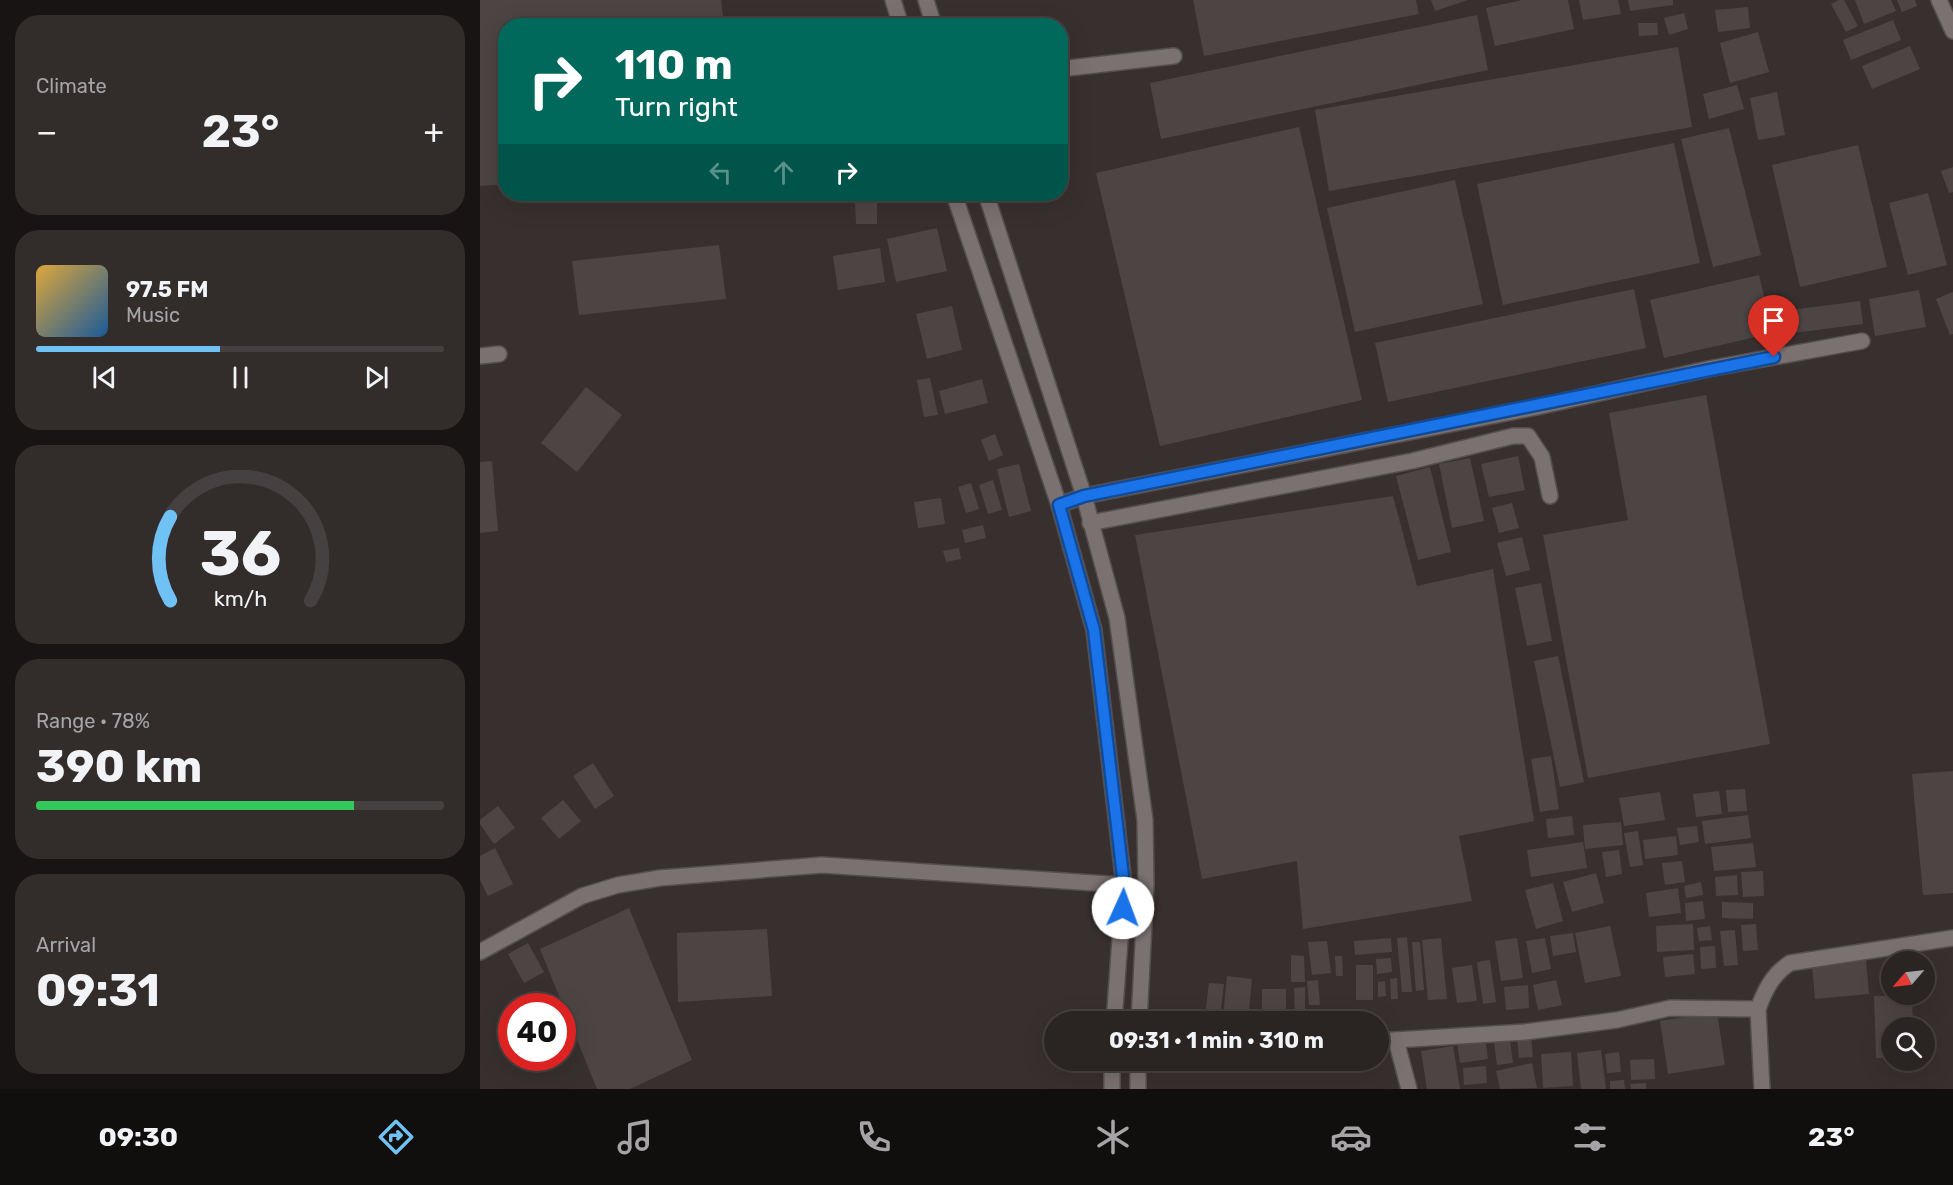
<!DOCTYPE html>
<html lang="en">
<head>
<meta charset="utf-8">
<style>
	body { margin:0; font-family:Rubik,sans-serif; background:#322c2b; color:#f1f3f6; height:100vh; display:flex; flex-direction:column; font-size:22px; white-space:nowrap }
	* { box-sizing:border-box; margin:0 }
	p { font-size:20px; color:#a5a4a6 }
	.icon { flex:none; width:33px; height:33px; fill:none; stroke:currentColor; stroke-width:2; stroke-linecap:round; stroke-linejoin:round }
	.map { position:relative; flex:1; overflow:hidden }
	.side { display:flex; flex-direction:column; gap:15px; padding:15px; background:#171413; width:480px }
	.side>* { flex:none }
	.hud { position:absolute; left:18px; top:18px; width:570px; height:183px; border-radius:24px; box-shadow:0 6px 24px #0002,0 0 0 2px #464141; background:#00695c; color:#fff; overflow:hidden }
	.needle { width:39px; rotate:242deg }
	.fabs { position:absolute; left:1401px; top:951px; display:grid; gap:12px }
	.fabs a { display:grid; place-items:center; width:54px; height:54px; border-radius:50%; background:#2a2423; box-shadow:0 6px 24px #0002,0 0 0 2px #464141; font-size:30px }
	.speed { position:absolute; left:18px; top:993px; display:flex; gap:12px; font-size:30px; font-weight:700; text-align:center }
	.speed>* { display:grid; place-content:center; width:78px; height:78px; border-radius:50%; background:#2a2423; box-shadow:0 6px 24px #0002,0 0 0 2px #464141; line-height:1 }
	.speed .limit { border:9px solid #d22; background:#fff; color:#111 }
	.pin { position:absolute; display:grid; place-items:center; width:51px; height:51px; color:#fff; margin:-62px -26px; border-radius:50% 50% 50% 0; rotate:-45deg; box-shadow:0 0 6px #0007 }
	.pin .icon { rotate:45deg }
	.me { position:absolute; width:66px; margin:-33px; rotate:2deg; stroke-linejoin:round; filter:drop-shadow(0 0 4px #0008) }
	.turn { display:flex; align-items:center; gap:21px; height:126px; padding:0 18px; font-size:27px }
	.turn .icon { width:78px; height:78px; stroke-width:2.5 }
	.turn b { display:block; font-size:42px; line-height:51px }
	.lanes { display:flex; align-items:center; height:57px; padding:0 18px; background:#0003; justify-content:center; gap:30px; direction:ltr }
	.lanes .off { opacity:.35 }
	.big { font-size:45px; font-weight:700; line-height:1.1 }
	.side .tile { flex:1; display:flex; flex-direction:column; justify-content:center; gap:9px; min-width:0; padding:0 21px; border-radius:24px; background:#322c2b }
	.side .dial { align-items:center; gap:0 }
	.dial svg { height:156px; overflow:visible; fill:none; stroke:#464141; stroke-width:7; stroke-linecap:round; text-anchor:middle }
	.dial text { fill:#f1f3f6; stroke:none }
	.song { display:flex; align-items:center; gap:18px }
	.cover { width:72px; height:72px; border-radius:9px; background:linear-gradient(135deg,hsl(40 70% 55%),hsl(210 70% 35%)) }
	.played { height:6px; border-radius:3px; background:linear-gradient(90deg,#70c1f4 45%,#464141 45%) }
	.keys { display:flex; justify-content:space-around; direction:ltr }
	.heat { display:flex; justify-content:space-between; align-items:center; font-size:33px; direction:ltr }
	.charge { height:9px; border-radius:4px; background:linear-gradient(90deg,#34c759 78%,#464141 0) }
	.trip { position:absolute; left:564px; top:1011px; width:345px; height:60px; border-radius:30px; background:#2a2423; box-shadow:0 6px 24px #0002,0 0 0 2px #464141; font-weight:700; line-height:60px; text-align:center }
	.tabs { display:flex; height:96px; justify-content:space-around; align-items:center; background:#110e0e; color:#a5a4a6 }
	.tabs .icon { width:42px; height:42px }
	.tabs .selected { color:#70c1f4 }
	.tabs b { font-size:27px; color:#f1f3f6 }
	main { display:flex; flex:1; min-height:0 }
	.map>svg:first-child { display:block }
</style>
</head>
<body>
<main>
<section class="side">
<div class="tile"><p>Climate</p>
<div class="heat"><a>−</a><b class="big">23°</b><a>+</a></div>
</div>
<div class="tile">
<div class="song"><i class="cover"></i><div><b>97.5 FM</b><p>Music</p></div></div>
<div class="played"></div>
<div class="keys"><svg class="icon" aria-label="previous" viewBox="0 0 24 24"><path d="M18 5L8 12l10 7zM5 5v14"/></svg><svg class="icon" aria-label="pause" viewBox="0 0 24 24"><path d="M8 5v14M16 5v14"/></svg><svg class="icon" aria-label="next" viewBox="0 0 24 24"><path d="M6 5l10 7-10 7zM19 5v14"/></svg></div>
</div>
<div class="tile dial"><svg viewBox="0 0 100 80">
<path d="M14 69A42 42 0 1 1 86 69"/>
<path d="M14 69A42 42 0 0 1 14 26" stroke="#70c1f4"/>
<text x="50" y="56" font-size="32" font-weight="700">36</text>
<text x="50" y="72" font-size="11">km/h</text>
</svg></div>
<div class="tile"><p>Range · 78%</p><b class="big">390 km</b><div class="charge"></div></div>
<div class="tile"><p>Arrival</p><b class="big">09:31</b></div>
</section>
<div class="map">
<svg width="1473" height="1089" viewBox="0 0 1473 1089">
	<rect width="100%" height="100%" fill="#38302f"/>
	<g fill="#4d4544">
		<polygon points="0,0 241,0 244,26 26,26 26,184 0,186"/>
		<polygon points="713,0 936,0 939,14 724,56"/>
		<polygon points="951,0 988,0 955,11"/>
		<polygon points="1042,0 1088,0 1094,29 1015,46 1006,8"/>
		<polygon points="1099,0 1138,0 1141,14 1103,20"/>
		<polygon points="1148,0 1193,0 1193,5 1150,11"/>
		<polygon points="1359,0 1364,0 1378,26 1366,32 1351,4"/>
		<polygon points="1375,0 1411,0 1416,11 1384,24"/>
		<polygon points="1417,0 1435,0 1437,6 1422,12"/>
		<polygon points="1268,7 1270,28 1238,32 1235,10"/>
		<polygon points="1204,13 1208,29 1189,35 1184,18"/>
		<polygon points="997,15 1008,70 681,139 670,83"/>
		<polygon points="1413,20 1421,40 1371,60 1363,40"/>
		<polygon points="1158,23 1177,23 1178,35 1159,36"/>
		<polygon points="1278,32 1289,72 1250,83 1240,43"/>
		<polygon points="1430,46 1440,69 1392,89 1382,66"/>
		<polygon points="1198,47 1212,127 849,191 835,110"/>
		<polygon points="1257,85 1264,109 1229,119 1223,94"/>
		<polygon points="1297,92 1305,135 1278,140 1270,98"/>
		<polygon points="819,127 882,400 680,446 616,173"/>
		<polygon points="1249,128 1281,255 1233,267 1201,139"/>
		<polygon points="1194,143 1220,263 1023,305 997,184"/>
		<polygon points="1378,145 1407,267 1320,287 1292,165"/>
		<polygon points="1473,167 1473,192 1469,193 1461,171"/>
		<polygon points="975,180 1003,304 875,332 847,208"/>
		<polygon points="1448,193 1467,265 1428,275 1409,203"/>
		<polygon points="375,200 397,200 397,224 376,224"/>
		<polygon points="457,228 467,271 416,282 407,239"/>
		<polygon points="239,245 246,299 99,315 92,261"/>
		<polygon points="400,248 405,282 358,290 353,256"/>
		<polygon points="1279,275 1293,333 1184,358 1170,300"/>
		<polygon points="1154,289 1166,348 908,402 895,343"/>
		<polygon points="1439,290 1446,327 1395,336 1389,299"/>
		<polygon points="1473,292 1473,334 1470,335 1456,299"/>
		<polygon points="1380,301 1383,324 1314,333 1311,310"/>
		<polygon points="472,306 482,350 447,359 436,314"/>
		<polygon points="450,378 458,415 444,417 437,380"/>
		<polygon points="502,379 508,403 465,414 459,391"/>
		<polygon points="106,387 142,415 97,472 61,443"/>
		<polygon points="1226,395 1290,744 1108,778 1063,535 1148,520 1129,413"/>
		<polygon points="515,434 523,455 509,461 501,440"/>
		<polygon points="1038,456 1045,490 1009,497 1001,464"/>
		<polygon points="990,458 1004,521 972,528 959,464"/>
		<polygon points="12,461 18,531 0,533 0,462"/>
		<polygon points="539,464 551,511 529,517 517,469"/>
		<polygon points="950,467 971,552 938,560 916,476"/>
		<polygon points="513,480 522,510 508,514 499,485"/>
		<polygon points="491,483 499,509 486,513 478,487"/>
		<polygon points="913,496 937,586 1013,569 1054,821 979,836 992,901 823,929 817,861 722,879 655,535"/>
		<polygon points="461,498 465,524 438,528 434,502"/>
		<polygon points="1032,503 1039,528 1019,533 1012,508"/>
		<polygon points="503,525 506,538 485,543 482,530"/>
		<polygon points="1042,537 1050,570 1026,576 1017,543"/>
		<polygon points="479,548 481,559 466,562 463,551"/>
		<polygon points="1061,583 1072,641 1047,646 1035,588"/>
		<polygon points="1078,656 1104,782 1080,787 1054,661"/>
		<polygon points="1071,756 1079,809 1060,812 1051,759"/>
		<polygon points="113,763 134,796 115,809 93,776"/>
		<polygon points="1473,771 1473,893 1443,895 1432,774"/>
		<polygon points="1265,789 1267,811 1248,812 1246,790"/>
		<polygon points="1239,791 1242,814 1216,817 1213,794"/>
		<polygon points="1180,792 1185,820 1144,826 1139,798"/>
		<polygon points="83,800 101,821 79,839 61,818"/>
		<polygon points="18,806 35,828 14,844 0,824 0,820"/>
		<polygon points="1268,815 1271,838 1225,844 1222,821"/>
		<polygon points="1092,816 1094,835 1068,838 1066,819"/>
		<polygon points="1141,822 1143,845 1105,849 1103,825"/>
		<polygon points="1217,826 1219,842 1200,845 1197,828"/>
		<polygon points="1158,831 1163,865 1150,867 1144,833"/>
		<polygon points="1196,836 1198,855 1165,859 1163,840"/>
		<polygon points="1103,842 1107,868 1051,877 1047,850"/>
		<polygon points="1273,843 1276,867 1234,871 1231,847"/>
		<polygon points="15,848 33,884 8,896 0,880 0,856"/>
		<polygon points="1139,850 1142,874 1126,877 1122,852"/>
		<polygon points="1202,861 1205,882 1185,885 1182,863"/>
		<polygon points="1283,871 1284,896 1263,897 1261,872"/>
		<polygon points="1116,873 1124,903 1092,912 1083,882"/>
		<polygon points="1257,875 1258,895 1236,896 1235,877"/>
		<polygon points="1221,882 1223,895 1206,898 1204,886"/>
		<polygon points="1073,883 1083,921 1056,929 1045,890"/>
		<polygon points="1198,888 1201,913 1169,917 1166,893"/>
		<polygon points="1223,901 1225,919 1206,921 1205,903"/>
		<polygon points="1242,902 1273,903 1273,919 1242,918"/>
		<polygon points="149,908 212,1060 150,1089 117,1089 60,949"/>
		<polygon points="1213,924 1214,950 1177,952 1176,926"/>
		<polygon points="1276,924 1278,950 1263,951 1261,925"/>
		<polygon points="1130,926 1141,976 1105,983 1095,933"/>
		<polygon points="1230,926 1232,940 1219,941 1217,928"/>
		<polygon points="287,929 292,996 198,1002 197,933"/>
		<polygon points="1255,930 1258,965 1244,966 1240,931"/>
		<polygon points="1093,933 1096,952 1073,956 1070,936"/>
		<polygon points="927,937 932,992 922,992 917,938"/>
		<polygon points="911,938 912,952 875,955 874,941"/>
		<polygon points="961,938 967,999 948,1000 942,940"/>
		<polygon points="1037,938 1043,978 1021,981 1015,941"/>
		<polygon points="1065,938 1071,969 1052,973 1046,941"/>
		<polygon points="847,941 851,973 832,975 828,942"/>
		<polygon points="932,942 940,942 944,990 936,991"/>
		<polygon points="48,943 64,972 44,983 28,954"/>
		<polygon points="1235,946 1236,968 1221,969 1220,947"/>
		<polygon points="1213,954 1215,974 1185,977 1183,957"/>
		<polygon points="811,955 824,956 825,982 811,982"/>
		<polygon points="855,956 862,956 863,976 856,976"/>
		<polygon points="911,958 912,972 897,974 896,959"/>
		<polygon points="1010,960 1016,1002 1003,1004 997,962"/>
		<polygon points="1386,960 1389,994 1335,999 1332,965"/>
		<rect x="876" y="965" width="17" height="35"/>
		<polygon points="992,965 997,1001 977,1003 972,968"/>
		<polygon points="747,976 772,979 768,1020 743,1017"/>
		<polygon points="917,978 918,999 911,999 910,979"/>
		<polygon points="838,980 840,1005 829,1005 827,981"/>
		<polygon points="1076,980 1082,1005 1058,1010 1053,985"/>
		<polygon points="905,981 906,996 898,997 898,982"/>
		<polygon points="729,983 744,984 740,1017 725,1016"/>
		<polygon points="1048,985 1049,1008 1026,1010 1024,987"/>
		<polygon points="825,987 825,1015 815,1015 814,988"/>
		<rect x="782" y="989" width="24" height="29"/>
		<polygon points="1394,996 1432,996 1433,1028 1412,1028 1412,1058 1396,1058"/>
		<polygon points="1237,1012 1245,1065 1188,1074 1180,1021"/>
		<polygon points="1051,1036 1053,1057 1039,1058 1037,1038"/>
		<polygon points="1005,1038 1008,1059 980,1063 977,1042"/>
		<polygon points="1030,1040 1033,1063 1017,1065 1014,1042"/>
		<polygon points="973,1046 980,1089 947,1089 941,1051"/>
		<polygon points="1121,1050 1126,1089 1101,1089 1097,1053"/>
		<polygon points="1091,1052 1093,1086 1063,1088 1061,1054"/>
		<polygon points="1139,1052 1141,1072 1127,1073 1125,1054"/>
		<polygon points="1174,1059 1175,1079 1151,1080 1150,1060"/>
		<polygon points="1052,1063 1057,1088 1020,1089 1016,1071"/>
		<polygon points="1006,1066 1007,1083 984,1085 983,1068"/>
		<polygon points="1144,1080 1145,1089 1130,1089 1130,1081"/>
		<polygon points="1166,1083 1166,1089 1151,1089 1150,1084"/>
	</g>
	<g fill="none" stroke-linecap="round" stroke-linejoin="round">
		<g stroke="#554e4d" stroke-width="18">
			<g id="minor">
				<polyline points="413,0 421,26"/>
				<polyline points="446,0 454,26"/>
				<polyline points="1459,0 1473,31"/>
				<polyline points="580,69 694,56"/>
				<polyline points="474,194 579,505 614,630 644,885 634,1022"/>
				<polyline points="506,194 604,496 637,618 665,820 666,884 659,1022"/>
				<polyline points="0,356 19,354"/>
				<polyline points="579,505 604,496 1057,407 1228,369 1382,341"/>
				<polyline points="610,523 932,461 1033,436 1048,436 1062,457 1070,496"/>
				<polyline points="0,952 102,896 138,885 180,878 342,865 644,885"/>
				<polyline points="1278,1009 1282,1089"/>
				<polyline points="916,1040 929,1089"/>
				<path d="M898,1041L1045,1032L1137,1020L1190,1008L1278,1009C1285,990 1292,975 1310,963L1473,938"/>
				<polyline points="632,1060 632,1089"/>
				<polyline points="658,1060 658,1089"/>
			</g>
		</g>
		<use href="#minor" stroke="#7a7170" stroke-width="15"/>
	</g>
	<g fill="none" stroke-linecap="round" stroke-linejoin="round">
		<g stroke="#114b97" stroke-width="15">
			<polyline id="route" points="643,908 644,885 614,630 579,505 604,496 1294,357"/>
		</g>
		<use href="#route" stroke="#1a73e8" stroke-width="10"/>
	</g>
</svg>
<div class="fabs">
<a><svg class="needle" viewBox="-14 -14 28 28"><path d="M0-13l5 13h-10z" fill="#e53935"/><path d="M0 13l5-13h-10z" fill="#a5a4a6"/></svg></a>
<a><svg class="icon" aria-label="search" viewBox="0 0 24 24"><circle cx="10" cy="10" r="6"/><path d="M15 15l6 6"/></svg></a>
</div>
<div class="speed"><div class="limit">40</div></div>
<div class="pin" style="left:1294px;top:357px;background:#d93025"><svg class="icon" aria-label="arrive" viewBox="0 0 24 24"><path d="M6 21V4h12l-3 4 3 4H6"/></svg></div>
<svg class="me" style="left:643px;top:908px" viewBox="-20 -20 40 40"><circle r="19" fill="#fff"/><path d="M0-13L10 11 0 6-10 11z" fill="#1a73e8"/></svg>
<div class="trip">09:31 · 1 min · 310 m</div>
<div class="hud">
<div class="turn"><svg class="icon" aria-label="right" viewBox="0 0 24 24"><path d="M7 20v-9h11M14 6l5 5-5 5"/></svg><div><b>110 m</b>Turn right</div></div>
<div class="lanes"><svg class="icon off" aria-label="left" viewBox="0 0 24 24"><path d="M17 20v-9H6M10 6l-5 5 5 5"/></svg><svg class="icon off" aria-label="ahead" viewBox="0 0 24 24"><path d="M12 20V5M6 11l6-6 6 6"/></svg><svg class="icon" aria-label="right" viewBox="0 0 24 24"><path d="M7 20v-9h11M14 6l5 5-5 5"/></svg></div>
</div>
</div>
</main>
<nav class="tabs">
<b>09:30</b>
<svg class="icon selected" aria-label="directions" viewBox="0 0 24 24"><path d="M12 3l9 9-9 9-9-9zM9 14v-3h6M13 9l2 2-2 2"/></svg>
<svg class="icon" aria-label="music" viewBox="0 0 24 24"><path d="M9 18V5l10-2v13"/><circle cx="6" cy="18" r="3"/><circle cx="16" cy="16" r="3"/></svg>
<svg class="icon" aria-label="phone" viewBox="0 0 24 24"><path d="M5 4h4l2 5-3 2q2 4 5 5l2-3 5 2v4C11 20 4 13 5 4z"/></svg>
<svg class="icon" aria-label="climate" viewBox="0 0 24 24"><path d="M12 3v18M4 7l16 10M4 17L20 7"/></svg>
<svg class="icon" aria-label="car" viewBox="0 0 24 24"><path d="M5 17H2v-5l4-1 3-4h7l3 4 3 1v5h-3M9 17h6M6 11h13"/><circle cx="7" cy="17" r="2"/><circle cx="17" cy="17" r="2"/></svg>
<svg class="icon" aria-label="filters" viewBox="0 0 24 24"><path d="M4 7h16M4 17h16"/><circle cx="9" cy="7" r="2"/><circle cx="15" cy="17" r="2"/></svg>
<b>23°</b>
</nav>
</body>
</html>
